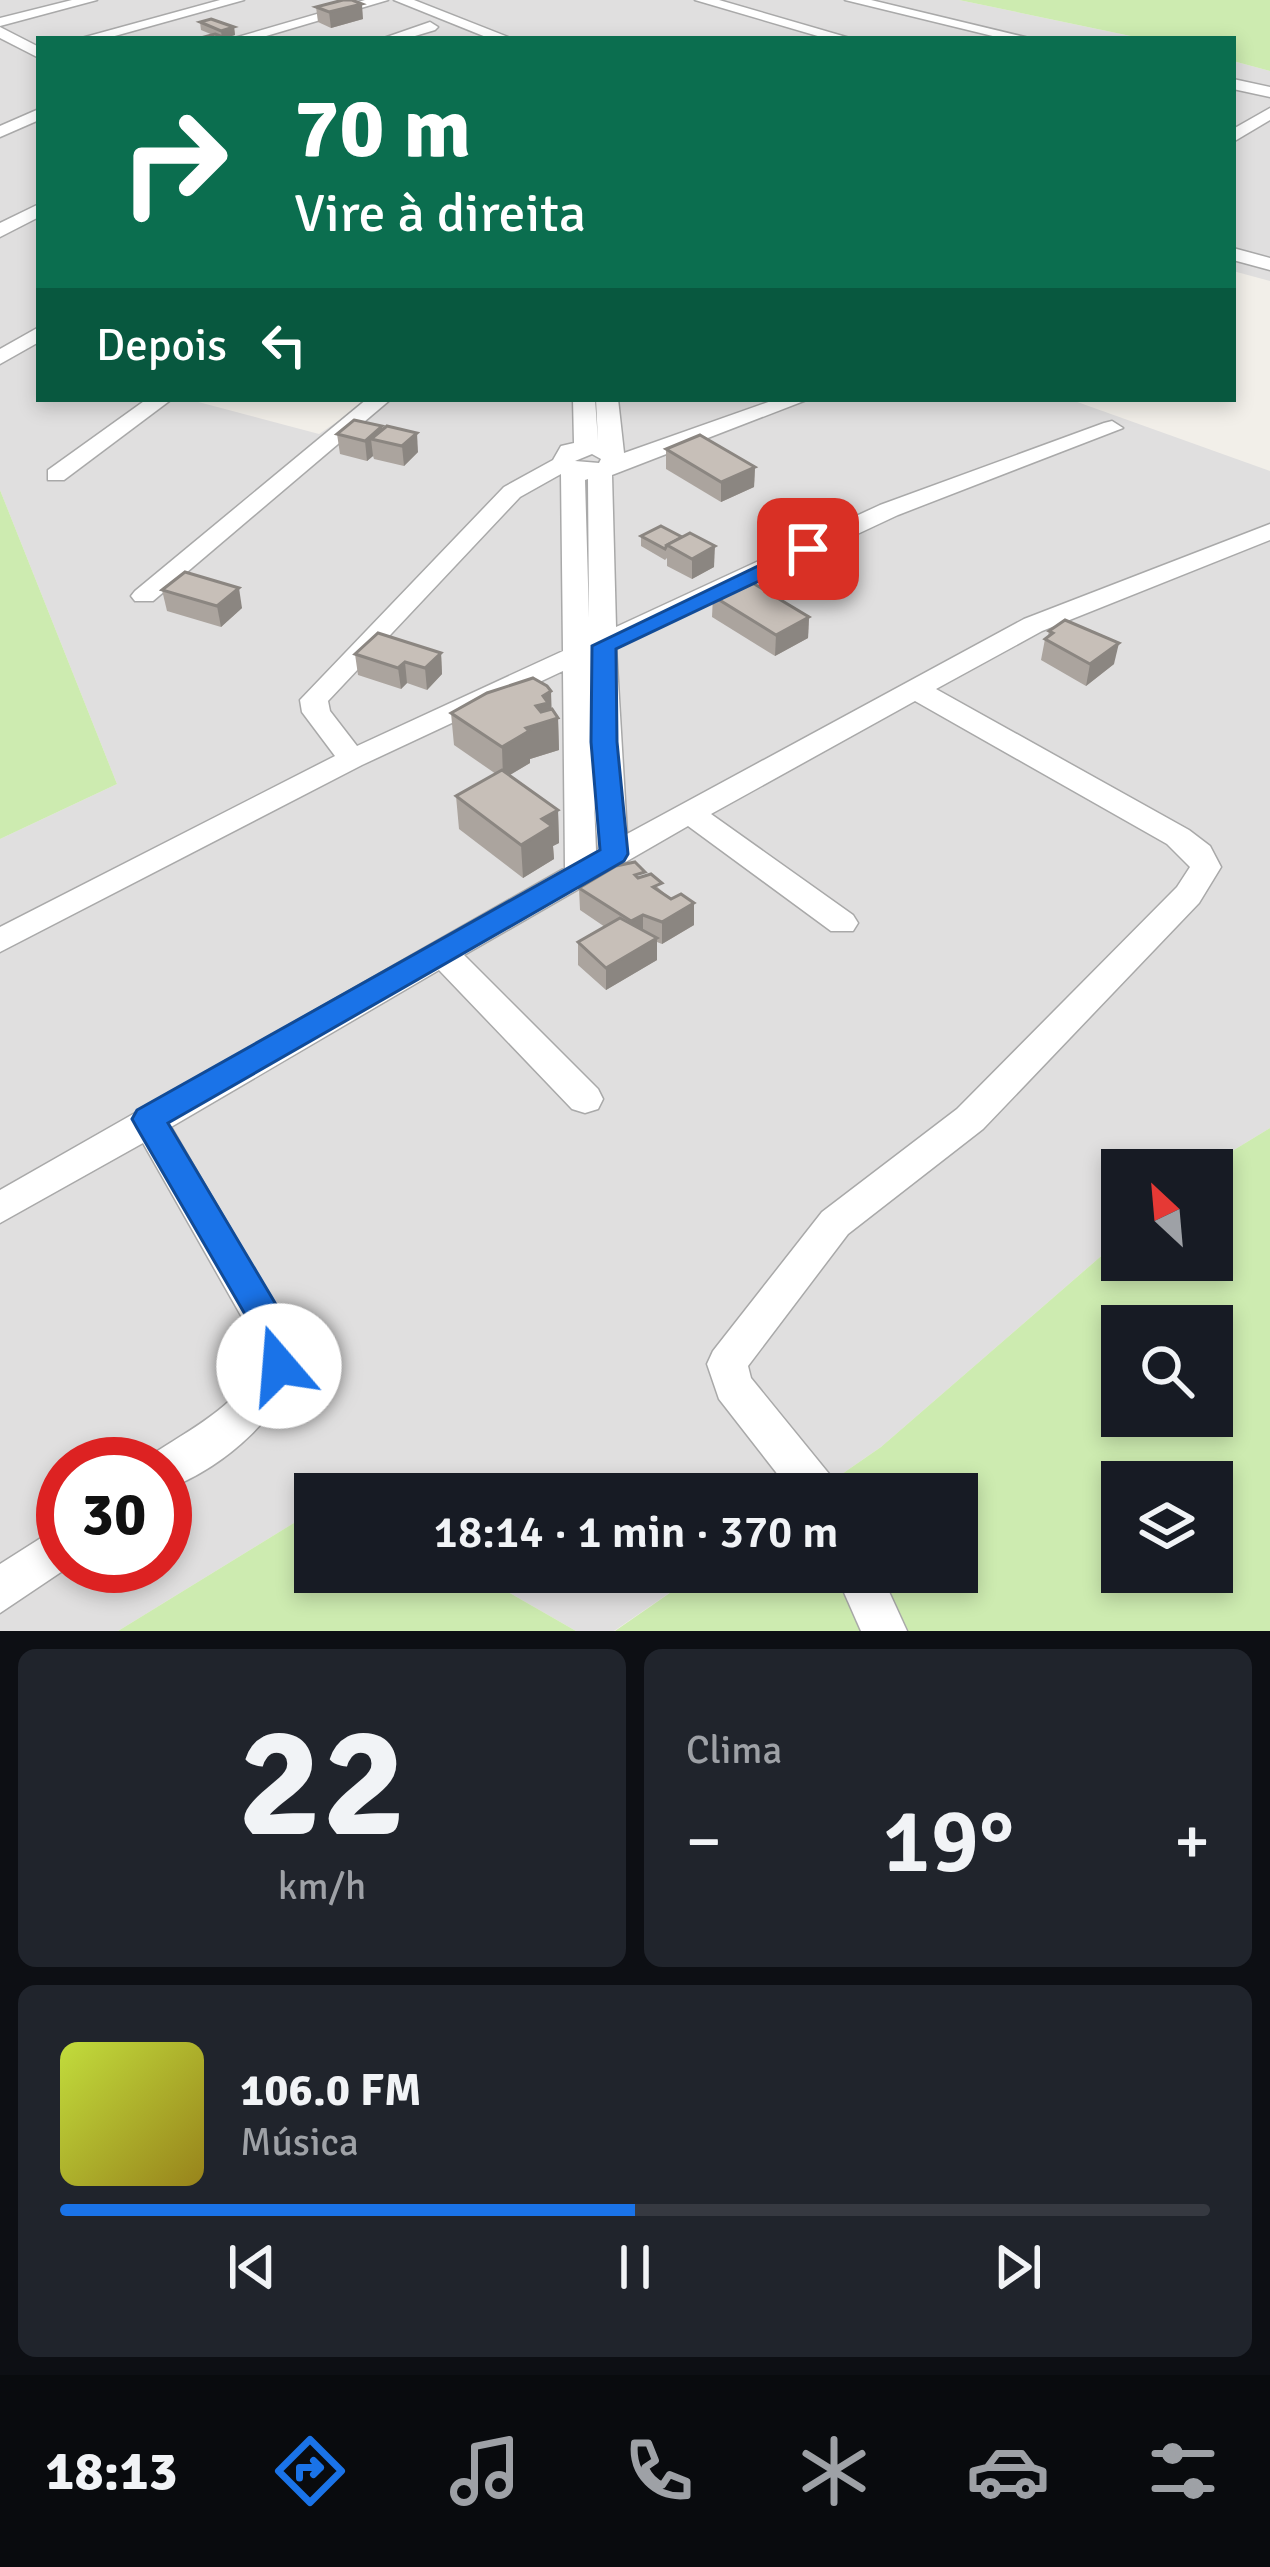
<!DOCTYPE html>
<html lang="pt">
<head>
<meta charset="utf-8">
<style>
	body { margin:0; font-family:Signika,sans-serif; background:#20242c; color:#f1f3f6; height:100vh; display:flex; flex-direction:column; font-size:45px; white-space:nowrap }
	* { box-sizing:border-box; margin:0 }
	p { font-size:39px; color:#9ea1a6 }
	.icon { flex:none; width:66px; height:66px; fill:none; stroke:currentColor; stroke-width:2; stroke-linecap:round; stroke-linejoin:round }
	.map { position:relative; height:1631px; overflow:hidden }
	.panel { display:flex; flex-direction:column; gap:18px; padding:18px; background:#0d0f14; flex:1 }
	.panel>* { flex:none }
	.banner { position:absolute; left:36px; top:36px; width:1200px; height:366px; border-radius:0px; box-shadow:0 6px 18px #0003; background:#0b6e4f; color:#fff; overflow:hidden }
	.needle { width:78px; rotate:334deg }
	.buttons { position:absolute; left:1101px; top:1149px; display:grid; gap:24px }
	.buttons a { display:grid; place-items:center; width:132px; height:132px; border-radius:0px; background:#171b24; box-shadow:0 6px 18px #0003; font-size:60px }
	.speed { position:absolute; left:36px; top:1437px; display:flex; gap:24px; font-size:60px; font-weight:700; text-align:center }
	.speed>* { display:grid; place-content:center; width:156px; height:156px; border-radius:50%; background:#171b24; box-shadow:0 6px 18px #0003; line-height:1 }
	.speed .limit { border:18px solid #d22; background:#fff; color:#111 }
	.pin { position:absolute; display:grid; place-items:center; width:102px; height:102px; color:#fff; margin:-51px; border-radius:24px; box-shadow:0 6px 18px #0006 }
	.me { position:absolute; width:132px; margin:-66px; rotate:342deg; stroke-linejoin:round; filter:drop-shadow(0 0 9px #0008) }
	.turn { display:flex; align-items:center; gap:42px; height:252px; padding:0 60px; font-size:54px }
	.turn .icon { width:156px; height:156px; stroke-width:2.5 }
	.turn b { display:block; font-size:84px; line-height:102px }
	.then { display:flex; align-items:center; height:114px; padding:0 60px; background:#0003; gap:24px; font-size:45px }
	.big { font-size:90px; font-weight:600; line-height:1.1 }
	.panel .widget { flex:1; display:flex; flex-direction:column; justify-content:center; gap:18px; min-width:0; padding:0 42px; border-radius:18px; background:#20242c }
	.panel .dial { align-items:center; gap:0 }
	.dial b { font-size:156px; line-height:1 }
	.song { display:flex; align-items:center; gap:36px }
	.cover { width:144px; height:144px; border-radius:18px; background:linear-gradient(135deg,hsl(70 70% 55%),hsl(50 70% 35%)) }
	.played { height:12px; border-radius:6px; background:linear-gradient(90deg,#1a73e8 50%,#363941 50%) }
	.keys { display:flex; justify-content:space-around; direction:ltr }
	.heat { display:flex; justify-content:space-between; align-items:center; font-size:66px; direction:ltr }
	.panel .tiles { flex:1; display:grid; gap:18px; grid-template-columns:1fr 1fr }
	.widget:last-child { grid-column:span 2 }
	.trip { position:absolute; left:294px; top:1473px; width:684px; height:120px; border-radius:0px; background:#171b24; box-shadow:0 6px 18px #0003; font-weight:600; line-height:120px; text-align:center }
	.menu { display:flex; height:192px; justify-content:space-around; align-items:center; background:#090b0e; color:#9ea1a6 }
	.menu .icon { width:84px; height:84px }
	.menu .selected { color:#1a73e8 }
	.menu b { font-size:54px; color:#f1f3f6 }
	.map>svg:first-child { display:block }
</style>
</head>
<body>
<div class="map">
<svg width="1270" height="1631" viewBox="0 0 1270 1631">
	<rect width="100%" height="100%" fill="#f2efe9"/>
	<g fill="#e0dfdf" fill-rule="evenodd">
		<path d="M0,0H959L1145,39H39V399H187L319,434L371,399H1069L1270,471V1128L1201,1170H1122V1238L881,1447L813,1494H315V1510L118,1631H0V839L117,784L0,490ZM63,1464H165V1566H63Z"/>
		<polygon points="1233,61 1270,71 1270,281 1233,271"/>
		<polygon points="473,1572 700,1572 614,1631 576,1631"/>
	</g>
	<g fill="#cdebb0" fill-rule="evenodd">
		<polygon points="959,0 1270,0 1270,71 1233,61 1233,39 1145,39"/>
		<polygon points="0,490 117,784 0,839"/>
		<path d="M1270,1128V1631H615L700,1572H957V1494H813L881,1447L1122,1238V1260H1212V1170H1201ZM1122,1326H1212V1416H1122ZM1122,1482H1212V1572H1122Z"/>
		<polygon points="315,1510 315,1572 473,1572 576,1631 118,1631"/>
	</g>
	<g fill="none" stroke-linecap="round" stroke-linejoin="round">
		<g stroke="#a9a9a9" stroke-width="3">
			<g id="street">
				<polygon points="72,0 97,0 0,26 0,18"/>
				<polygon points="220,0 244,0 104,39 78,39"/>
				<polygon points="365,0 388,0 256,39 231,39"/>
				<polygon points="394,0 414,0 513,39 491,39"/>
				<polygon points="695,0 719,0 853,39 828,39"/>
				<polygon points="845,0 871,0 1033,39 1005,39"/>
				<polygon points="430,22 438,27 435,30 405,39 381,39"/>
				<polygon points="0,27 39,47 39,58 0,38"/>
				<polygon points="1233,79 1270,87 1270,97 1233,89"/>
				<polygon points="1270,108 1270,120 1233,142 1233,129"/>
				<polygon points="39,109 39,120 0,137 0,126"/>
				<polygon points="39,204 39,217 0,237 0,223"/>
				<polygon points="1233,248 1270,258 1270,270 1233,260"/>
				<polygon points="39,327 39,342 0,364 0,349"/>
				<polygon points="147,399 172,399 64,480 48,480 48,470"/>
				<polygon points="367,399 391,399 153,601 135,601 131,596 135,591"/>
				<path d="M573,399H595L598,441L596,399H618L624,453L777,399H809L612,475L616,627L880,505L1104,423L1112,421L1123,428L898,515L616,647L627,834L1024,619L1270,524V540L1042,631L936,689L1189,830L1210,846L1221,867L1199,903L983,1129L848,1234L748,1366L751,1378L834,1480L840,1494H793L719,1399L707,1364L713,1351L822,1212L957,1109L1177,887L1190,867L1167,844L915,701L711,814L853,915L858,923L853,931H831L688,826L464,955L598,1089L603,1099L598,1109L585,1113L572,1109L439,970L171,1127L300,1348C289,1413 225,1467 165,1490V1464H146L150,1456C191,1428 250,1402 260,1349L143,1143L0,1223V1190L565,868L563,671L362,765L0,952V927L335,756L302,712L300,700L504,487L553,460L561,446L574,443ZM592,454L601,459L599,463L575,461ZM561,474L563,651L357,746L330,711L328,701L520,497ZM588,479L589,618L585,480ZM594,801L598,849L596,851Z"/>
				<polygon points="63,1524 63,1566 70,1566 0,1613 0,1564"/>
				<polygon points="835,1572 880,1572 907,1631 861,1631"/>
			</g>
		</g>
		<use href="#street" fill="#fff" fill-rule="evenodd"/>
	</g>
	<g fill="#aba49e">
		<polygon points="316,7 363,19 331,28 318,22"/>
		<polygon points="200,22 234,27 235,35 225,38 213,35 201,30"/>
		<polygon points="382,426 382,430 418,452 404,466 374,459 373,456 367,461 340,454 337,434"/>
		<polygon points="666,449 755,467 754,487 721,502 666,469"/>
		<polygon points="661,526 714,567 692,579 667,566 667,558 665,560 641,546 641,536"/>
		<polygon points="162,590 242,608 221,627 167,611"/>
		<polygon points="713,596 809,617 808,638 775,656 712,617"/>
		<polygon points="1049,631 1114,664 1086,686 1041,660 1045,639 1048,636"/>
		<polygon points="441,653 442,674 427,690 407,683 401,689 358,675 355,654"/>
		<polygon points="551,709 558,718 559,750 530,759 530,763 510,775 558,810 559,843 553,846 554,859 523,878 459,829 456,796 496,774 454,745 451,713"/>
		<polygon points="645,876 671,899 694,903 694,925 662,944 657,942 657,960 606,990 578,965 578,942 605,927 580,910 579,888"/>
	</g>
	<g fill="#8b8681">
		<polygon points="362,4 363,19 331,28 329,12"/>
		<polygon points="234,27 235,35 222,39 221,31"/>
		<polygon points="382,426 383,442 371,439 373,456 367,461 365,441"/>
		<polygon points="417,433 418,452 404,466 402,446"/>
		<polygon points="755,467 754,487 721,502 721,482"/>
		<polygon points="715,546 714,567 692,579 692,559"/>
		<polygon points="239,588 242,608 221,627 217,606"/>
		<polygon points="809,617 808,638 775,656 776,635"/>
		<polygon points="1119,643 1114,664 1086,686 1090,664"/>
		<polygon points="441,653 442,674 427,690 425,668"/>
		<polygon points="405,662 407,683 401,689 398,668"/>
		<polygon points="551,691 552,720 558,718 559,750 530,759 530,763 503,779 502,747 526,728 543,696"/>
		<polygon points="558,810 559,843 553,846 554,859 523,878 521,845 542,819"/>
		<polygon points="694,903 694,925 662,944 662,922"/>
		<polygon points="643,915 643,937 631,944 631,921"/>
		<polygon points="657,938 657,960 606,990 606,968"/>
	</g>
	<g fill="#c7bfb8" stroke="#8b8681" stroke-width="3">
		<polygon points="343,0 352,0 362,4 329,12 316,7"/>
		<polygon points="211,19 234,27 221,31 200,22"/>
		<polygon points="215,34 228,39 197,39"/>
		<polygon points="354,420 382,426 365,441 337,434"/>
		<polygon points="387,426 417,433 402,446 371,439"/>
		<polygon points="700,435 755,467 721,482 666,449"/>
		<polygon points="661,526 682,537 667,545 665,549 641,536"/>
		<polygon points="690,533 715,546 692,559 667,545"/>
		<polygon points="185,572 239,588 217,606 162,590"/>
		<polygon points="746,579 809,617 776,635 713,596"/>
		<polygon points="1065,620 1119,643 1090,664 1045,639 1053,633 1049,631"/>
		<polygon points="378,633 441,653 425,668 405,662 398,668 355,654"/>
		<polygon points="533,678 547,686 551,691 543,696 548,703 536,706 541,712 552,709 558,718 526,728 529,731 502,747 451,713 487,693"/>
		<polygon points="502,770 558,810 542,819 552,826 521,845 456,796"/>
		<polygon points="635,862 645,872 635,875 638,878 651,874 662,883 653,887 671,899 681,894 694,903 662,922 643,915 631,921 579,888 616,866"/>
		<polygon points="620,918 657,938 606,968 578,942"/>
	</g>
	<polygon fill="#1a73e8" stroke="#114b97" stroke-width="3" points="808,542 819,549 816,554 616,649 617,742 628,854 624,861 168,1123 293,1333 298,1366 292,1377 279,1382 266,1377 257,1335 137,1128 132,1119 137,1110 600,850 591,742 592,646"/>
</svg>
<div class="buttons">
<a><svg class="needle" viewBox="-14 -14 28 28"><path d="M0-13l5 13h-10z" fill="#e53935"/><path d="M0 13l5-13h-10z" fill="#9ea1a6"/></svg></a>
<a><svg class="icon" aria-label="search" viewBox="0 0 24 24"><circle cx="10" cy="10" r="6"/><path d="M15 15l6 6"/></svg></a>
<a><svg class="icon" aria-label="layers" viewBox="0 0 24 24"><path d="M12 4l9 5-9 5-9-5zM3 14l9 5 9-5"/></svg></a>
</div>
<div class="speed"><div class="limit">30</div></div>
<div class="pin" style="left:808px;top:549px;background:#d93025"><svg class="icon" aria-label="arrive" viewBox="0 0 24 24"><path d="M6 21V4h12l-3 4 3 4H6"/></svg></div>
<svg class="me" style="left:279px;top:1366px" viewBox="-20 -20 40 40"><circle r="19" fill="#fff"/><path d="M0-13L10 11 0 6-10 11z" fill="#1a73e8"/></svg>
<div class="trip">18:14 · 1 min · 370 m</div>
<div class="banner">
<div class="turn"><svg class="icon" aria-label="right" viewBox="0 0 24 24"><path d="M7 20v-9h11M14 6l5 5-5 5"/></svg><div><b>70 m</b>Vire à direita</div></div>
<div class="then">Depois<svg class="icon" aria-label="left" viewBox="0 0 24 24"><path d="M17 20v-9H6M10 6l-5 5 5 5"/></svg></div>
</div>
</div>
<section class="panel">
<div class="tiles">
<div class="widget dial"><b>22</b><p>km/h</p></div>
<div class="widget"><p>Clima</p>
<div class="heat"><a>−</a><b class="big">19°</b><a>+</a></div>
</div>
<div class="widget">
<div class="song"><i class="cover"></i><div><b>106.0 FM</b><p>Música</p></div></div>
<div class="played"></div>
<div class="keys"><svg class="icon" aria-label="previous" viewBox="0 0 24 24"><path d="M18 5L8 12l10 7zM5 5v14"/></svg><svg class="icon" aria-label="pause" viewBox="0 0 24 24"><path d="M8 5v14M16 5v14"/></svg><svg class="icon" aria-label="next" viewBox="0 0 24 24"><path d="M6 5l10 7-10 7zM19 5v14"/></svg></div>
</div>
</div>
</section>
<nav class="menu">
<b>18:13</b>
<svg class="icon selected" aria-label="directions" viewBox="0 0 24 24"><path d="M12 3l9 9-9 9-9-9zM9 14v-3h6M13 9l2 2-2 2"/></svg>
<svg class="icon" aria-label="music" viewBox="0 0 24 24"><path d="M9 18V5l10-2v13"/><circle cx="6" cy="18" r="3"/><circle cx="16" cy="16" r="3"/></svg>
<svg class="icon" aria-label="phone" viewBox="0 0 24 24"><path d="M5 4h4l2 5-3 2q2 4 5 5l2-3 5 2v4C11 20 4 13 5 4z"/></svg>
<svg class="icon" aria-label="climate" viewBox="0 0 24 24"><path d="M12 3v18M4 7l16 10M4 17L20 7"/></svg>
<svg class="icon" aria-label="car" viewBox="0 0 24 24"><path d="M5 17H2v-5l4-1 3-4h7l3 4 3 1v5h-3M9 17h6M6 11h13"/><circle cx="7" cy="17" r="2"/><circle cx="17" cy="17" r="2"/></svg>
<svg class="icon" aria-label="filters" viewBox="0 0 24 24"><path d="M4 7h16M4 17h16"/><circle cx="9" cy="7" r="2"/><circle cx="15" cy="17" r="2"/></svg>
</nav>
</body>
</html>
